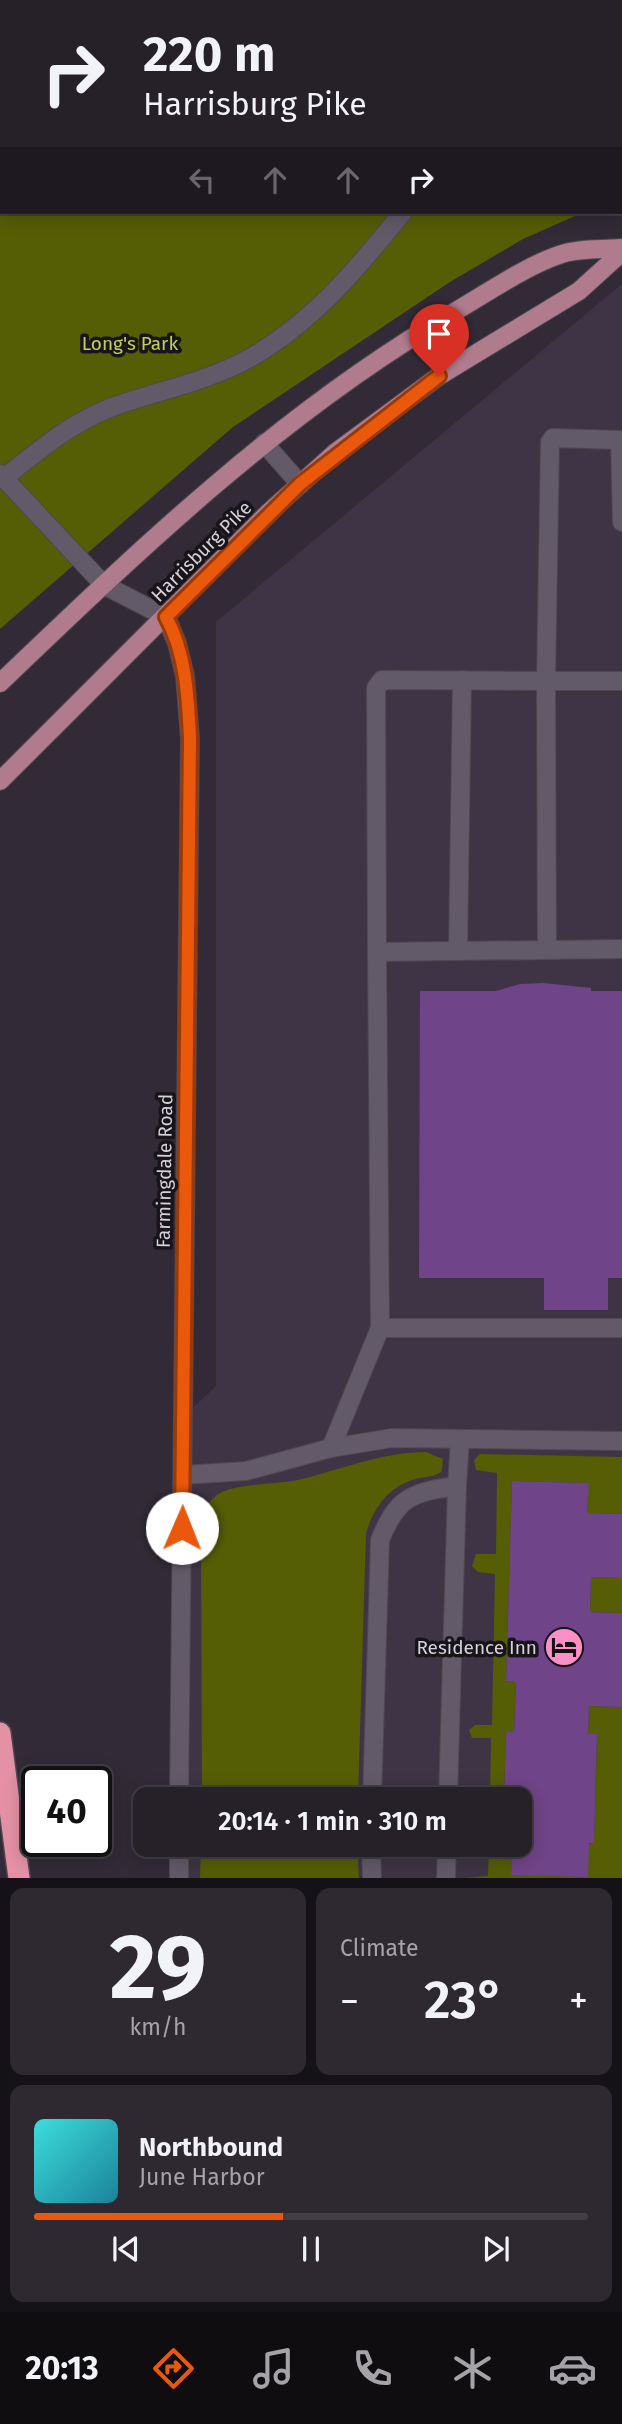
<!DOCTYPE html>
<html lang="en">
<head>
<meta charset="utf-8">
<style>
	body { margin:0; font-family:"Fira Sans",sans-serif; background:#2e2831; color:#f1f3f6; height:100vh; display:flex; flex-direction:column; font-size:26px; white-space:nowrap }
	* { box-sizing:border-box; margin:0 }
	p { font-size:23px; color:#a4a3a8 }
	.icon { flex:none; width:38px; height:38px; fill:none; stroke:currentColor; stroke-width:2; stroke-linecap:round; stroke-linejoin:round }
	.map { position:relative; height:1878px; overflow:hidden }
	.details { display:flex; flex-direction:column; gap:10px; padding:10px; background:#151217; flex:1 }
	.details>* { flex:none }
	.top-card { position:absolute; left:0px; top:0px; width:623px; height:214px; box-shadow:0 4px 18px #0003,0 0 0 2px #423e46; background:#262029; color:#f1f3f6; overflow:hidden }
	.speed { position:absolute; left:21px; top:1766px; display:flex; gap:14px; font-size:35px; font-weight:700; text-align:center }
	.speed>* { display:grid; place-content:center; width:91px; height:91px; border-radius:50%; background:#262029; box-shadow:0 4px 18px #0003,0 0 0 2px #423e46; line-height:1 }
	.speed .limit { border:4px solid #111; border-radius:10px; background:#fff; color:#111 }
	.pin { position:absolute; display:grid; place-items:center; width:60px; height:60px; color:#fff; margin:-72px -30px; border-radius:50% 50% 50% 0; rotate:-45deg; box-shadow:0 0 7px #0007 }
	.pin .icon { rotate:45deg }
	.me { position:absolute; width:77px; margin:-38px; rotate:1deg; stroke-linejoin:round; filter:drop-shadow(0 0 5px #0008) }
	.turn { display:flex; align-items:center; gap:24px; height:147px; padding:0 28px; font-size:32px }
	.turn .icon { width:91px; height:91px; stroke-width:2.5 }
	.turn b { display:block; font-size:49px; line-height:60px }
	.lanes { display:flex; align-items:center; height:66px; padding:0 28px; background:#0003; justify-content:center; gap:35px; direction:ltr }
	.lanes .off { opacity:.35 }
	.big { font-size:52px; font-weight:600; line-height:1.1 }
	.details .widget { flex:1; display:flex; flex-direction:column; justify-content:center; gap:10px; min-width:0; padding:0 24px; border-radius:14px; background:#2e2831 }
	.details .dial { align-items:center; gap:0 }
	.dial b { font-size:91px; line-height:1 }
	.song { display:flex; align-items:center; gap:21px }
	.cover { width:84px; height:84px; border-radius:10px; background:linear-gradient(135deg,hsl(180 70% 55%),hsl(190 70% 35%)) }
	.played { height:7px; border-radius:4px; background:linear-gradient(90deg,#ea580c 45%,#423e46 45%) }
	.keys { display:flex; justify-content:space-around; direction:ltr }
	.heat { display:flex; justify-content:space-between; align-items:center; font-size:38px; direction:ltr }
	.details .tiles { flex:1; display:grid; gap:10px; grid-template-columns:1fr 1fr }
	.widget:last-child { grid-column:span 2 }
	.trip { position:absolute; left:133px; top:1787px; width:399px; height:70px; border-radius:14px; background:#262029; box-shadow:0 4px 18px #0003,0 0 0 2px #423e46; font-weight:600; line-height:70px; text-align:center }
	.dock { display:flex; height:112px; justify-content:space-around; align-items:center; background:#0f0d10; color:#a4a3a8 }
	.dock .icon { width:49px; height:49px }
	.dock .on { color:#ea580c }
	.dock b { font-size:32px; color:#f1f3f6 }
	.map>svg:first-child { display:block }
</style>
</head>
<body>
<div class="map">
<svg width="622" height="1878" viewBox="0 0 622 1878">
	<rect width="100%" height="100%" fill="#322b37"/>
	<polygon fill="#3f3445" points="622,284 622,1878 179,1878 179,1845 520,1844 520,1799 179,1799 175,1425 216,1386 216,622"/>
	<g fill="#555d05">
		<polygon points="0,0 622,0 622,195 621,2 2,2 2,212 584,212 523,239 450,282 233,427 0,629"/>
		<path d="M426,1452L443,1459L442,1471C434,1478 426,1476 416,1479C389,1486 373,1508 366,1534L358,1799H202L201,1527C202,1512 208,1499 222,1492C238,1484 278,1484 298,1480C340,1470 382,1452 426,1452Z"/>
		<polygon points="480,1454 622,1457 622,1514 587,1513 588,1483 512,1481 506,1681 516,1682 514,1732 506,1733 504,1799 490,1799 491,1738 472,1738 469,1730 475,1725 492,1725 495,1574 478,1572 472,1566 476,1554 496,1554 497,1473 476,1470 474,1460"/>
		<polygon points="591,1577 622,1578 622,1613 590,1612"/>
		<polygon points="589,1706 622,1707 622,1878 466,1878 488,1876 489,1844 512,1845 511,1875 594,1842 597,1735 588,1734"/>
		<polygon points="201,1845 357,1845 359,1878 200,1878"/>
	</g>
	<g fill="#704488">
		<polygon points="544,983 591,988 591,991 622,991 622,1278 608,1278 608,1310 544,1310 544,1278 419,1278 420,991 496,991 520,984"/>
		<polygon points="512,1481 589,1483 587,1513 622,1514 622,1578 591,1577 590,1612 622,1613 622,1707 589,1706 588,1734 597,1734 594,1843 589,1843 588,1877 511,1875 512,1844 520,1844 520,1799 504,1799 506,1732 514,1732 516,1682 506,1681"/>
	</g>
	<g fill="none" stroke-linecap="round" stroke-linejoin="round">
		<g stroke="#4f4852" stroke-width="20">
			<g id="minor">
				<polyline points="531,2 531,0"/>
				<polyline points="264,443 300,484"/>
				<polyline points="0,474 104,585 166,617 177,643 185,676 190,738 179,1799"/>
				<path d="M4,478C38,451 69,424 110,408C156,391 207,382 250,358C313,322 358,268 403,212"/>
				<polyline points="547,950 546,681 622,681"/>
				<polyline points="458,951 462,680"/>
				<polyline points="377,952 376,688 382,680 546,681 550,442 553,438 620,440 622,522"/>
				<polyline points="380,1328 377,952 622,949"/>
				<polyline points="331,1448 380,1328 622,1328"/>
				<polyline points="183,1475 246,1471 331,1448 392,1438 622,1441"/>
				<polyline points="457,1486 460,1439"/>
				<path d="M372,1799L380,1540C397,1497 412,1492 457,1486L448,1799"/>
				<polyline points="371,1844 372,1878"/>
				<polyline points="179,1878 179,1844"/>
				<polyline points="446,1878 447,1844"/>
			</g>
		</g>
		<g stroke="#4f4852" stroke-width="20">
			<g id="major">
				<path d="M0,683C142,547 285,410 456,311C485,294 528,265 559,255C577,248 602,250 622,248"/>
				<polyline points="0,781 267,514 336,452 439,376 579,291 622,252"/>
			</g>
		</g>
		<g stroke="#4f4852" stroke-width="24">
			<polyline id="highway" points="0,1733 19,1878"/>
		</g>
		<use href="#minor" stroke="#625a68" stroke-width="18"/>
		<use href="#major" stroke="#b07b8d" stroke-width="18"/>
		<use href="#highway" stroke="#e491a5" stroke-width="21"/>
	</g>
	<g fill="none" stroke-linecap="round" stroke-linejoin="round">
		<g stroke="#983908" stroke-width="18">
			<path id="route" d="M182,1528L190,738C188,697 186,653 166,617L300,484L439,376"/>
		</g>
		<use href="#route" stroke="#ea580c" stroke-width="12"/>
	</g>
	<defs>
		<g id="hotel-disc" transform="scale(2.0125)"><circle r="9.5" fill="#fb8fc6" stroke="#18151a"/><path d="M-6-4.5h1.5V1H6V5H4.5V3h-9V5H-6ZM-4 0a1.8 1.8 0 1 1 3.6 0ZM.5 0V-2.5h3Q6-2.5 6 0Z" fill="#111"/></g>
	</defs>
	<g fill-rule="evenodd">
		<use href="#hotel-disc" x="564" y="1647"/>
	</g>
	<g text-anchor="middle" stroke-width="7" stroke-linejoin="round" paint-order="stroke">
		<g font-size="19" fill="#c0d057" stroke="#18151a">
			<text x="130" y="350">Long's Park</text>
		</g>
		<g font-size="19" fill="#d6d1d9" stroke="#18151a">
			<text transform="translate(201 551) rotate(-45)" y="7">Harrisburg Pike</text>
			<text transform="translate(164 1171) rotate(-89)" y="7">Farmingdale Road</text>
		</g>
		<g font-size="19" fill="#d6d1d9" stroke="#18151a" text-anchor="end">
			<text x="537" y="1654">Residence Inn</text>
		</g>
	</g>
</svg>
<div class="speed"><div class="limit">40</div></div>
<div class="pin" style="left:439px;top:376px;background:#d93025"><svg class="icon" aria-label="arrive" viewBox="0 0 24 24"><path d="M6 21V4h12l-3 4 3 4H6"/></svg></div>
<svg class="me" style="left:182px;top:1528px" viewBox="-20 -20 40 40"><circle r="19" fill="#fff"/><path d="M0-13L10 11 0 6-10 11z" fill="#ea580c"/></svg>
<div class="trip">20:14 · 1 min · 310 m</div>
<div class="top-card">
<div class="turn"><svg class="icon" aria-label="right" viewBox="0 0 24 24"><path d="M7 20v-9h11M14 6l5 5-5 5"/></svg><div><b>220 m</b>Harrisburg Pike</div></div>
<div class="lanes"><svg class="icon off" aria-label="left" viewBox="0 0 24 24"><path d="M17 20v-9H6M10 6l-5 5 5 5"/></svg><svg class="icon off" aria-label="ahead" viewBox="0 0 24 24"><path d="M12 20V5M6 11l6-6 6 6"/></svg><svg class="icon off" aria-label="ahead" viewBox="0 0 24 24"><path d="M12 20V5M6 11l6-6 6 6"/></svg><svg class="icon" aria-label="right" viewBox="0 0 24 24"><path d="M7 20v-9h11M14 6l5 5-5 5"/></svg></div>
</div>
</div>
<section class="details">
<div class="tiles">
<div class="widget dial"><b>29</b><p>km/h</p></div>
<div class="widget"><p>Climate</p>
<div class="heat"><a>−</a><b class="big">23°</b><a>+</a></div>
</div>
<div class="widget">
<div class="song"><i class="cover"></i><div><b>Northbound</b><p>June Harbor</p></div></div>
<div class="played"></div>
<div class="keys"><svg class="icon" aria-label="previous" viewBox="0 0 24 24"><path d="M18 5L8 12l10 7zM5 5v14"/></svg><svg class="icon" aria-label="pause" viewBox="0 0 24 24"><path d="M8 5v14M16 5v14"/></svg><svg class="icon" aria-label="next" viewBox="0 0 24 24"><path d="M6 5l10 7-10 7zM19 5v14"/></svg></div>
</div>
</div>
</section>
<nav class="dock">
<b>20:13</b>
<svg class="icon on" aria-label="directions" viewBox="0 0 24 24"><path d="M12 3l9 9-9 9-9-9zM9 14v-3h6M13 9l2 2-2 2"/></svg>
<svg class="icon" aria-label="music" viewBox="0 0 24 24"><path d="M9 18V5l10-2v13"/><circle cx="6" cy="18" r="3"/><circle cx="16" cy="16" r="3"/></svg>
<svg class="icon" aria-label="phone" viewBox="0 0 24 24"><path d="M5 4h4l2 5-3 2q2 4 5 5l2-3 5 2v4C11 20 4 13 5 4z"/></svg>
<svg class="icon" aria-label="climate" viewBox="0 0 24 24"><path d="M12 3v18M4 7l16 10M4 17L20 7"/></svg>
<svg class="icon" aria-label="car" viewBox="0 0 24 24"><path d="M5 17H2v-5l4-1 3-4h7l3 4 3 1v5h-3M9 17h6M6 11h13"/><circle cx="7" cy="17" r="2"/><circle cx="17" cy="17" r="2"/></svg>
</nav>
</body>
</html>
